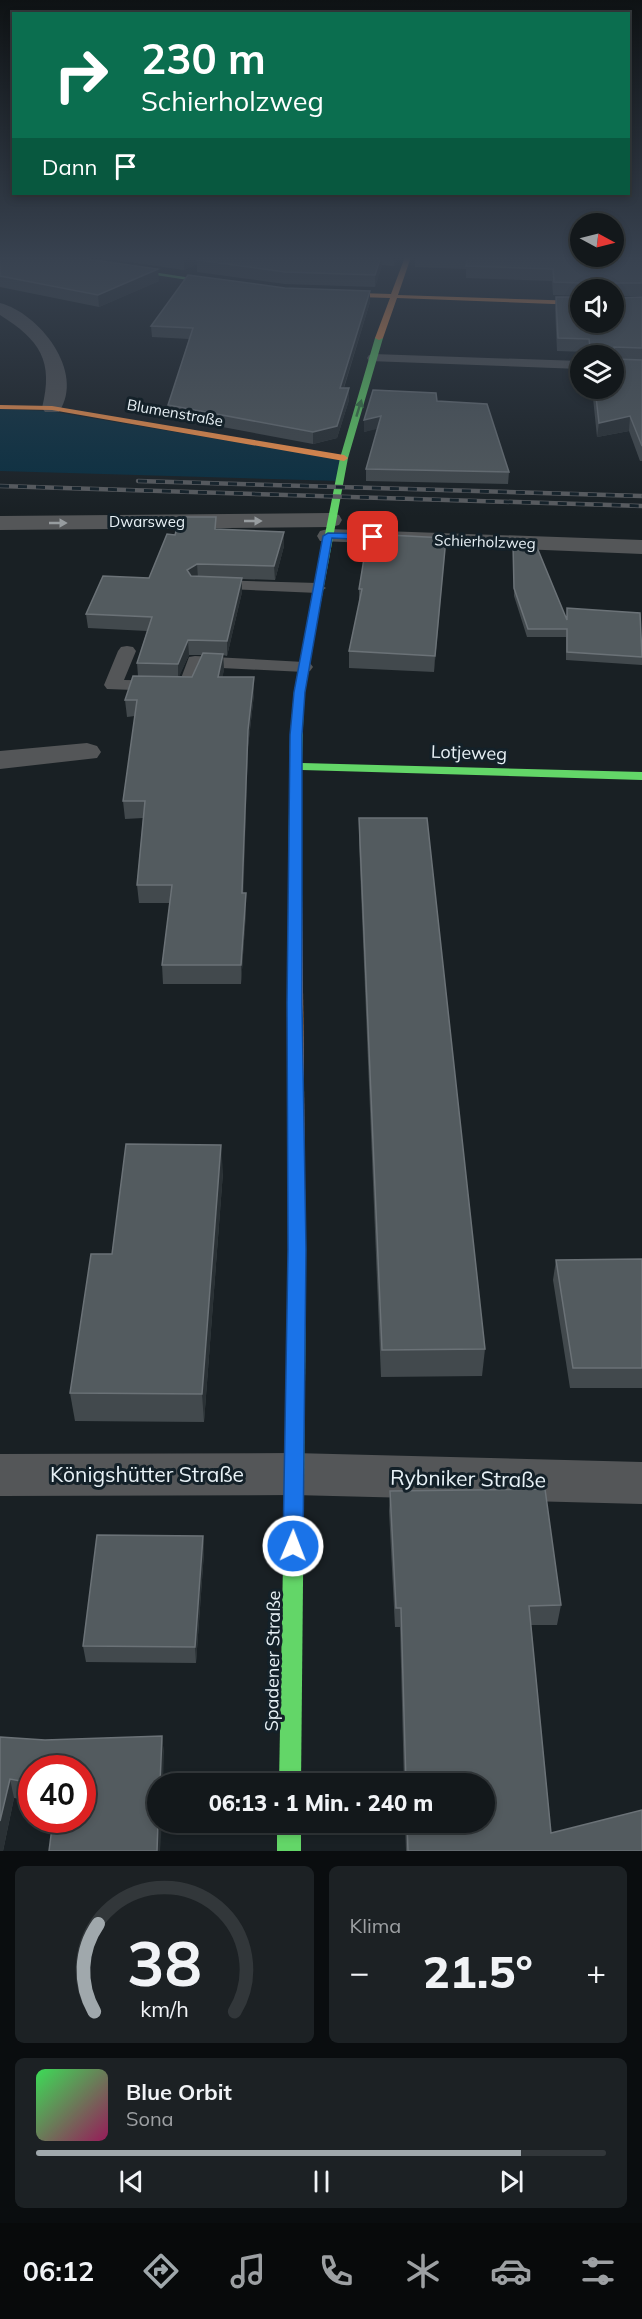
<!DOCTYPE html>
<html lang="de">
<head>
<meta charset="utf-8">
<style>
	body { margin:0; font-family:Mulish,sans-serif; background:#1c2124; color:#f1f3f6; height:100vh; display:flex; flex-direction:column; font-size:22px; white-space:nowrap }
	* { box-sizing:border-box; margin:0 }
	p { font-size:20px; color:#9da0a3 }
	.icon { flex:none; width:33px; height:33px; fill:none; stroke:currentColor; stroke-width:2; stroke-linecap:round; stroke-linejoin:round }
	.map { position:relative; height:1851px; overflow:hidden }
	.side { display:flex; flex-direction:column; gap:15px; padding:15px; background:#0a0d0f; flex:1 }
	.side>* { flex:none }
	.banner { position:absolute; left:12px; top:12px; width:618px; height:183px; border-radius:0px; box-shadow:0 3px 9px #0003,0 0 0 2px #32373a; background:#0b6e4f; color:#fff; overflow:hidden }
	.needle { width:39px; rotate:97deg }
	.fabs { position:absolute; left:570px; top:213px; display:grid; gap:12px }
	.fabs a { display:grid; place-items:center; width:54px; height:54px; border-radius:50%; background:#13181b; box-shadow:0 3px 9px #0003,0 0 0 2px #32373a; font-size:30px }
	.speed { position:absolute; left:18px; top:1755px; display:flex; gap:12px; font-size:30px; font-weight:700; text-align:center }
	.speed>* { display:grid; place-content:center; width:78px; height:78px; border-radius:50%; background:#13181b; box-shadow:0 3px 9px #0003,0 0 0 2px #32373a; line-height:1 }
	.speed .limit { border:9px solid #d22; background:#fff; color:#111 }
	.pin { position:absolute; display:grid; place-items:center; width:51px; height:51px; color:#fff; margin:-26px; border-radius:12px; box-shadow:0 3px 9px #0006 }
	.me { position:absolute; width:66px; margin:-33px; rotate:1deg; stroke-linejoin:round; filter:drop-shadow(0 0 4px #0008) }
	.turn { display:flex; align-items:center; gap:21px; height:126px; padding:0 30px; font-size:27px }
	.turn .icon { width:78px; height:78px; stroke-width:2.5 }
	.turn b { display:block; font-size:42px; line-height:51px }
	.then { display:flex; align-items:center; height:57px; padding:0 30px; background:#0003; gap:12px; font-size:22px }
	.big { font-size:45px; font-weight:800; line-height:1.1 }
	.side .card { flex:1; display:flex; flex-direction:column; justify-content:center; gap:9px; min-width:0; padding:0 21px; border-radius:9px; background:#1c2124 }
	.side .dial { align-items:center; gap:0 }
	.dial svg { height:156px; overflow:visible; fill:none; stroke:#32373a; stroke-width:7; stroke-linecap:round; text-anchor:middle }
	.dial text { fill:#f1f3f6; stroke:none }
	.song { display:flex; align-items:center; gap:18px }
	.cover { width:72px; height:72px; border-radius:9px; background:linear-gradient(135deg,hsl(130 70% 55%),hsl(330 70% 35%)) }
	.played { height:6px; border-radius:3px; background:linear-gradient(90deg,#a0a8ac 85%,#32373a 85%) }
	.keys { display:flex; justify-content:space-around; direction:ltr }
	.heat { display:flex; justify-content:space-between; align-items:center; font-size:33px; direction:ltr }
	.side .tiles { flex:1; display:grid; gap:15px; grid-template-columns:1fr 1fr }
	.card:last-child { grid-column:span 2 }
	.trip { position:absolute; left:147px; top:1773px; width:348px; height:60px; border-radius:30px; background:#13181b; box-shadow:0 3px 9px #0003,0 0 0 2px #32373a; font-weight:800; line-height:60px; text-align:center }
	.dock { display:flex; height:96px; justify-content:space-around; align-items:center; background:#080a0b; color:#9da0a3 }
	.dock .icon { width:42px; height:42px }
	.dock .active { color:#a0a8ac }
	.dock b { font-size:27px; color:#f1f3f6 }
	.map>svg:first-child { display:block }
</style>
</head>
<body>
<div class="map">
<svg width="642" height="1851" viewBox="0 0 642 1851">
	<rect width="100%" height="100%" fill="#192024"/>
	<polygon fill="#092f41" points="0,409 49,411 343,460 339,481 0,471"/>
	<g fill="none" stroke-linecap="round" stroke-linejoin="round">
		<g fill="#545658" fill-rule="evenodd">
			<polygon points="373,354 580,361 580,369 369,361 367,358 369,355"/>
			<polygon points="212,580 318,583 326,588 318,593 206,588 204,585 206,582"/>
			<polygon points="127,646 133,647 136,651 124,680 180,681 189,657 195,656 304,662 310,663 313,667 310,671 304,672 202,667 193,691 187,692 107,689 104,685 118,651 121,647"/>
		</g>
		<g fill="#545658" fill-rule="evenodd">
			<path d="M0,303C39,313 86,372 59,412H45L42,408C54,361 40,340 0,315Z"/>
			<polygon points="331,513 339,515 342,520 339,525 331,527 0,530 0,516"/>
			<polygon points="328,529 642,540 642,554 320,541 317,536 320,531"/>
			<polygon points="87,743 97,746 101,752 97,758 0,769 0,751"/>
			<polygon points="294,1453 642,1462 642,1504 294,1495 0,1496 0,1454"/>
		</g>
		<g fill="#63d668" fill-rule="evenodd">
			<polygon points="36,257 54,257 231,284 228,286"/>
			<polygon points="379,336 383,338 348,458 304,692 302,763 642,772 642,780 302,770 302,892 295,896 288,892 290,735 294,692 340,458 375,338"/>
			<polygon points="297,1277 303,1279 306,1284 301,1784 279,1784 288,1284 291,1279"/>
			<rect x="277" y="1822" width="24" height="29"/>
		</g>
		<g fill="#ff974d" fill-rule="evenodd">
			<polygon points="405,257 411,257 398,295 580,301 580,305 397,298 383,338 379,340 375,338 390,298 327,296 324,294 327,292 391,294"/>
			<polygon points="0,405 52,406 344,455 348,458 344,461 52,410 0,409"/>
			<polygon points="295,888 302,892 306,1284 303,1289 297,1291 291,1289 288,1284 288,892"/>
		</g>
		<g stroke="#595c60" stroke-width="4.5">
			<g id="rail">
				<polyline points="138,481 642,496"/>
				<polyline points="0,486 642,506"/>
			</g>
		</g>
		<use href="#rail" stroke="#142129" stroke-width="3" stroke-dasharray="9" stroke-linecap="butt"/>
	</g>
	<g fill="#42494d" fill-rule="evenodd">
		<polygon points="0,257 159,281 99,307 0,287"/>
		<polygon points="93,257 399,257 394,266 382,265 375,287 285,284 197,272 197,264 184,270"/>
		<polygon points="415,257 642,257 642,296 614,296 615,298 642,297 642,461 640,461 629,431 597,437 592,388 614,388 614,356 588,356 588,352 557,351 555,309 556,297 580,322 614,290 580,290 580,296 553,295 552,281 466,278 466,269 415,267"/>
		<polygon points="285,288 370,291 370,302 344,388 349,388 349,400 337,438 313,444 169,417 168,405 189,339 152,337 151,326"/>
		<polygon points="437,401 509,472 508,484 366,481 366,469 378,428 364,432 364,420"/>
		<path d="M216,529L284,546L275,580L242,579V592L227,656L223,655L224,670L222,677L254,694L248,747L243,893H246V912L241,984H163L162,965L170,903H139L137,885L143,818L125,819L123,801L135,716L127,717L125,700L138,676L137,663L147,631L88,628L86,614L149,578L175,535ZM189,655H202L192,677L179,676Z"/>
		<polygon points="446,538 434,672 349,668 349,651 359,605 359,589"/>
		<polygon points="513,544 567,618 567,608 642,642 642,665 566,660 566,637 527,637 514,596"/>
		<polygon points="359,818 485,1349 482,1376 381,1377 359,843"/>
		<polygon points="223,1172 204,1422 75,1421 70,1393 112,1254"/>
		<polygon points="642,1259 642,1388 570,1388 553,1280 556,1260"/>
		<polygon points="390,1491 561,1605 557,1625 531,1625 551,1833 642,1851 406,1851 405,1822 484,1822 484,1784 404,1784 400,1627 395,1627 389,1511"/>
		<polygon points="203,1536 204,1552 196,1663 86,1662 83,1646"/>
		<polygon points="162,1736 164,1755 82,1768 32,1768 32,1801 14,1798 3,1851 0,1737 45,1740"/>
	</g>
	<g fill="#2a3135">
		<polygon points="185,257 205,257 197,260 197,264 184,270 184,258"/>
		<polygon points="381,257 382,257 382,265 375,287 375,275"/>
		<polygon points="394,257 399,257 394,266"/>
		<polygon points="158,269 159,281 99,307 98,295"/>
		<polygon points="370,291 370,302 340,399 340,388"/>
		<polygon points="349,388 349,400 337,438 313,444 313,432"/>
		<polygon points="381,416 381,428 364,432 364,420"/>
		<polygon points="630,416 629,431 597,437 599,423"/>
		<polygon points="284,532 284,546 275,580 274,566"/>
		<polygon points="446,538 445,553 434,672 435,656"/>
		<polygon points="197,564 198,578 188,584 187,570"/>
		<polygon points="242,578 242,592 227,656 227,641"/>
		<polygon points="188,640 189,655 178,679 178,664"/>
		<polygon points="223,654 224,670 219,694 218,677"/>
		<polygon points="254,677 254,694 248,747 243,912 242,893 248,730"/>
		<polygon points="246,893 246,912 241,984 241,965"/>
		<polygon points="221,1145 223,1172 204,1422 202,1394"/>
		<polygon points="203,1536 204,1552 196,1663 195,1647"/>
		<polygon points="162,1736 164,1755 163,1784 160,1784"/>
		<polygon points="10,1779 14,1798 3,1851 0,1851 0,1821"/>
		<polygon points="158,1822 162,1822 160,1851 157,1851"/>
	</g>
	<g fill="#535b5f" stroke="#6b7277" stroke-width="1.5">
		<polygon points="0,257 73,257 158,269 98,295 0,276"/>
		<polygon points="198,257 381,257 375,275 285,272 197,260"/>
		<polygon points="468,257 642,257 642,283 615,283 613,286 613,290 583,290 583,286 581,283 554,282 553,269 466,266"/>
		<polygon points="188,275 285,288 370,291 340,388 349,388 337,426 313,432 168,405 193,328 151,326"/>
		<polygon points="614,296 615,298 642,297 642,348 614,347 613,356 591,356 589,339 558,338 556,297 580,297 580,322 614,322"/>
		<polygon points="614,357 615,359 642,360 642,446 630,416 599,423 595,388 614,388"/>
		<polygon points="373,390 436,393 437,401 487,404 509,472 366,469 381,416 364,420"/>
		<polygon points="180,517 216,517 215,529 284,532 274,566 197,564 187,570 191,576 242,578 227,641 188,640 178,664 137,663 152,617 86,614 103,576 149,578 167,534 175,535"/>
		<polygon points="368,534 446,538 435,656 349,651 362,589 359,589"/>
		<polygon points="513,544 536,545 567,620 567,608 640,613 642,657 567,652 567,629 528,629 514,588"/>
		<polygon points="203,653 223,654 218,677 254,677 248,730 242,893 246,893 241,965 162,965 172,885 137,885 145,801 123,801 137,700 125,700 133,676 192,677"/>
		<polygon points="359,818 427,818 485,1349 382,1350"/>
		<polygon points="126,1144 221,1145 202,1394 70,1393 91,1254 112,1254"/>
		<polygon points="642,1259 642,1368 573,1368 556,1260"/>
		<polygon points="545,1489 561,1605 529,1606 551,1833 642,1810 642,1851 408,1851 407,1822 484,1822 484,1784 406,1784 401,1608 396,1608 390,1491"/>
		<polygon points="97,1535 203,1536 195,1647 83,1646"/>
		<polygon points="162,1736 160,1784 158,1784 158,1822 157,1851 49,1851 53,1820 82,1820 82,1768 32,1768 32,1783 10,1779 0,1821 0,1737 45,1740"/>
	</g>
	<defs><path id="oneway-solid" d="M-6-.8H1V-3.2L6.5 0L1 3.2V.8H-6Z" transform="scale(1.5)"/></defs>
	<use fill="#3c7c48" href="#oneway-solid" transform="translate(359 408) rotate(-73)"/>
	<g fill="#979c9f">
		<use href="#oneway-solid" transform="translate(253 521)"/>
		<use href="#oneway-solid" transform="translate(58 523)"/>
	</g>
	<linearGradient id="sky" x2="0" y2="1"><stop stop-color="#0e1214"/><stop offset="0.5" stop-color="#384250"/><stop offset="1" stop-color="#384250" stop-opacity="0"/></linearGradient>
	<rect width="642" height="516" fill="url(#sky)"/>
	<polygon fill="#1a73e8" stroke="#114b97" stroke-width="1.5" points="328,533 373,534 377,537 373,540 332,538 305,692 302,735 302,1003 306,1249 303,1546 300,1552 293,1555 286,1552 283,1546 288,1249 287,1003 290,735 294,692 323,536"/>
	<g text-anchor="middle" stroke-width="6" stroke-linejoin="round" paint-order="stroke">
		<g font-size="15" fill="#e8f1f6" stroke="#142129">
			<text transform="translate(175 413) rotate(10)" y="5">Blumenstraße</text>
			<text x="147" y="527">Dwarsweg</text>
			<text transform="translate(485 542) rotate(2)" y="5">Schierholzweg</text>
		</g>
		<g font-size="18" fill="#e8f1f6" stroke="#142129">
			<text transform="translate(469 753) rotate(2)" y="6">Lotjeweg</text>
			<text transform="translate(273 1661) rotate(-89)" y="6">Spadener Straße</text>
		</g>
		<g font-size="21" fill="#e8f1f6" stroke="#142129">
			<text x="147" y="1482">Königshütter Straße</text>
			<text transform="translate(468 1479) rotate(1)" y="7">Rybniker Straße</text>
		</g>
	</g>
</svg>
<div class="fabs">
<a><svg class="needle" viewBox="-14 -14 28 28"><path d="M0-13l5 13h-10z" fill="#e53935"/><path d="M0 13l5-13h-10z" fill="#9da0a3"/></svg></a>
<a><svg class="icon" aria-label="sound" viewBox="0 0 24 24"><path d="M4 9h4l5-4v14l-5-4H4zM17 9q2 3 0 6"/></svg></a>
<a><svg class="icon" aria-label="layers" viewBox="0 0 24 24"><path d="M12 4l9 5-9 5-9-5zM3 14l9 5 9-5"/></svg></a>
</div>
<div class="speed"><div class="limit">40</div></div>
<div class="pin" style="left:373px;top:537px;background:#d93025"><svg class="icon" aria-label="arrive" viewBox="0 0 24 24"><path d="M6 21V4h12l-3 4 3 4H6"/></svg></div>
<svg class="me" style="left:293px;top:1546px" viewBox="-20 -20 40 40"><circle r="17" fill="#1a73e8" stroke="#fff" stroke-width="3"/><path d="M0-11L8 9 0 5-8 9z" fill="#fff"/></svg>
<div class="trip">06:13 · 1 Min. · 240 m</div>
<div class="banner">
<div class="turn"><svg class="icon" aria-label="right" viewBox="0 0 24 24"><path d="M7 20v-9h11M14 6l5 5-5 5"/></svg><div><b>230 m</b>Schierholzweg</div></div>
<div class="then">Dann<svg class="icon" aria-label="arrive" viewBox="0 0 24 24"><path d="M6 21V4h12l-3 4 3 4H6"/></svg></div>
</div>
</div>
<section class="side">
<div class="tiles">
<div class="card dial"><svg viewBox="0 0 100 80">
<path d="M14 69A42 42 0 1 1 86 69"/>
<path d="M14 69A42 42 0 0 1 16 24" stroke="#a0a8ac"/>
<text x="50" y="56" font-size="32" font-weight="700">38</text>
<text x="50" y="72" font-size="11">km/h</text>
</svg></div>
<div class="card"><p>Klima</p>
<div class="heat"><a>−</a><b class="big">21.5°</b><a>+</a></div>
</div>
<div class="card">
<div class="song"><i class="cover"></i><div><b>Blue Orbit</b><p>Sona</p></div></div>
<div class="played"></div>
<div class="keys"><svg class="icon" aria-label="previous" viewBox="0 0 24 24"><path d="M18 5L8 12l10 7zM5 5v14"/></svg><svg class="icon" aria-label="pause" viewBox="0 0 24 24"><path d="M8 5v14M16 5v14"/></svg><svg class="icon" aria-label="next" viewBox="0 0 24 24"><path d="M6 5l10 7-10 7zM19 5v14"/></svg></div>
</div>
</div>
</section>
<nav class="dock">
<b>06:12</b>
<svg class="icon active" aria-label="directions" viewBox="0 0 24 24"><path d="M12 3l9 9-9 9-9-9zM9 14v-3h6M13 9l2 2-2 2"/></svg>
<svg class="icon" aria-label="music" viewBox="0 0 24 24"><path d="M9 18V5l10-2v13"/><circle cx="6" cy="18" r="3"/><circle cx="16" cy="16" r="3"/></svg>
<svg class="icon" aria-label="phone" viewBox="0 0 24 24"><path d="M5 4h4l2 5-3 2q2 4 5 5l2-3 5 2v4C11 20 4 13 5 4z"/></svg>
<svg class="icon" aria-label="climate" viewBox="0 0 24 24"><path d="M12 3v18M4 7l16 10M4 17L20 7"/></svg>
<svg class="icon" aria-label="car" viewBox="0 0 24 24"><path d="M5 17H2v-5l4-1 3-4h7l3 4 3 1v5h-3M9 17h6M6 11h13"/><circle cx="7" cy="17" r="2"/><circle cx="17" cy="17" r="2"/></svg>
<svg class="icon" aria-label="filters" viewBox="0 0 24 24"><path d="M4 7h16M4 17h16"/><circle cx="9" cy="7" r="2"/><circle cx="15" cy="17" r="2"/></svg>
</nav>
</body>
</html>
